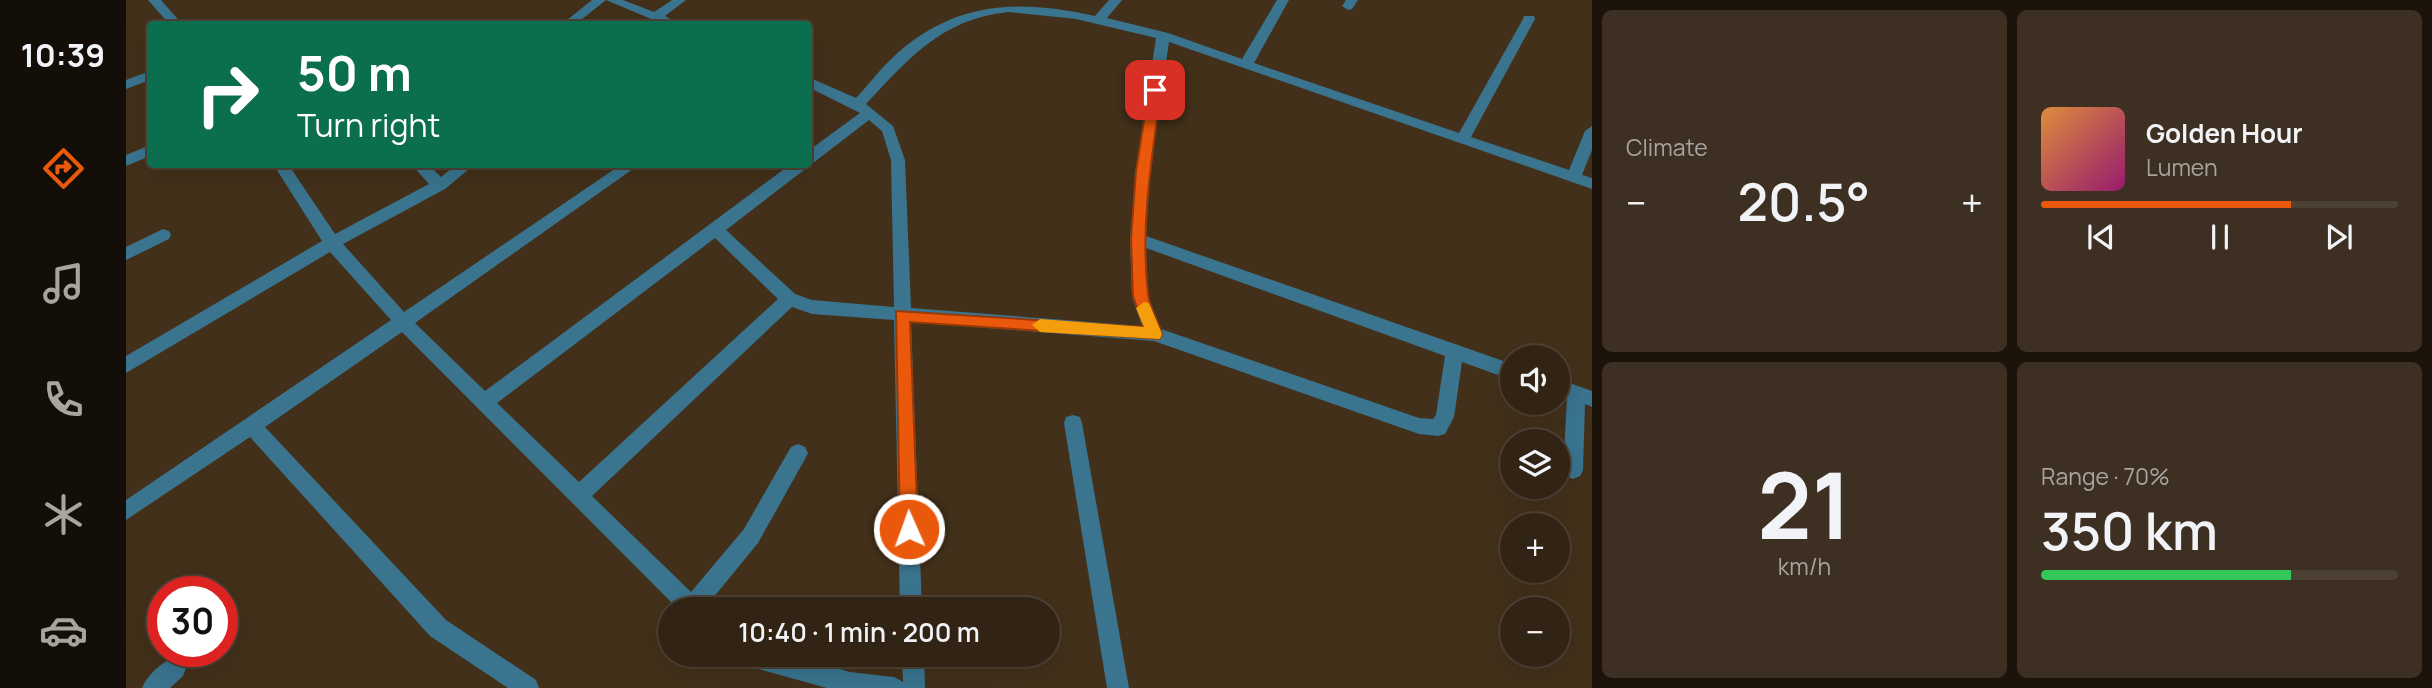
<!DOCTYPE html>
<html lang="en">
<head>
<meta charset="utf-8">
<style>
	body { margin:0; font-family:Manrope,sans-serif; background:#3d3022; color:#f1f3f6; height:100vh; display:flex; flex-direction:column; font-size:26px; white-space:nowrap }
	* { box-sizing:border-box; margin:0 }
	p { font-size:23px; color:#a8a4a0 }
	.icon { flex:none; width:38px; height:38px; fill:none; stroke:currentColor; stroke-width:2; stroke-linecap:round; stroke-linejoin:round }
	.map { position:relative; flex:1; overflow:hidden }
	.details { display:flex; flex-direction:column; gap:10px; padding:10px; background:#1c140b; width:840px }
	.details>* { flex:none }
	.top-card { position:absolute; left:21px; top:21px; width:665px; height:147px; border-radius:7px; box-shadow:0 7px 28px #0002,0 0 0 2px #4d4134; background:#0b6e4f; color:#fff; overflow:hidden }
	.buttons { position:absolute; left:1374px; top:345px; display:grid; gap:14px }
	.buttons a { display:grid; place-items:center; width:70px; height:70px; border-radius:50%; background:#322414; box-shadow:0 7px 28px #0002,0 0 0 2px #4d4134; font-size:35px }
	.speed { position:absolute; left:21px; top:576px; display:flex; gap:14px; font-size:35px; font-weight:700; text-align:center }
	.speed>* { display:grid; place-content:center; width:91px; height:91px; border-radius:50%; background:#322414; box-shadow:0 7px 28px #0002,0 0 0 2px #4d4134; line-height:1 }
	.speed .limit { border:10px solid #d22; background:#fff; color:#111 }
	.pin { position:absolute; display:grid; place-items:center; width:60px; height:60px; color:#fff; margin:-30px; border-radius:14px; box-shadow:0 4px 10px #0006 }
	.me { position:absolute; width:77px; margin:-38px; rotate:358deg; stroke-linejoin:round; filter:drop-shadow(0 0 5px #0008) }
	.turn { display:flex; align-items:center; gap:24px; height:147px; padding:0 35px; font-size:32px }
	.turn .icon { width:91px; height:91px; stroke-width:2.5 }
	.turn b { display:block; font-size:49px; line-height:60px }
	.big { font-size:52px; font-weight:600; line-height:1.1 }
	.details .card { flex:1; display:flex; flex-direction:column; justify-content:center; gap:10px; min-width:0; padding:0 24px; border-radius:10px; background:#3d3022 }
	.details .dial { align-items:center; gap:0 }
	.dial b { font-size:91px; line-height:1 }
	.song { display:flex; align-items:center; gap:21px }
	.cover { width:84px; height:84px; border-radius:10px; background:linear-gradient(135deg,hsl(30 70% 55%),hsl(320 70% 35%)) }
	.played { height:7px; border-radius:4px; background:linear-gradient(90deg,#ea580c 70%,#4d4134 70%) }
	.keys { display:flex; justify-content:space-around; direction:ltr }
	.heat { display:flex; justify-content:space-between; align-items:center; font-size:38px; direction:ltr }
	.charge { height:10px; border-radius:5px; background:linear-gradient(90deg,#34c759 70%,#4d4134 0) }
	.details .tiles { flex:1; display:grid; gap:10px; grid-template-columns:repeat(2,1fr) }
	.trip { position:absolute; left:532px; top:597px; width:402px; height:70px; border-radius:35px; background:#322414; box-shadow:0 7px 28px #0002,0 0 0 2px #4d4134; font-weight:600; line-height:70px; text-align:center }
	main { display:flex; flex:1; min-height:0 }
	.tabs { display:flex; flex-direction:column; width:126px; justify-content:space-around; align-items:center; background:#140e08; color:#a8a4a0 }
	.tabs .icon { width:49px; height:49px }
	.tabs .active { color:#ea580c }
	.tabs b { font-size:32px; color:#f1f3f6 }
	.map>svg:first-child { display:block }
</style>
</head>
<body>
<main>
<nav class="tabs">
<b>10:39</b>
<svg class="icon active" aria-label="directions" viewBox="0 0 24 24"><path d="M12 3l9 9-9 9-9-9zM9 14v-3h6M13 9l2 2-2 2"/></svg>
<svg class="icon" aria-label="music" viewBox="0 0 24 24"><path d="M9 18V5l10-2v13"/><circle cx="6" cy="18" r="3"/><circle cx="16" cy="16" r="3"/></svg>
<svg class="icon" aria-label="phone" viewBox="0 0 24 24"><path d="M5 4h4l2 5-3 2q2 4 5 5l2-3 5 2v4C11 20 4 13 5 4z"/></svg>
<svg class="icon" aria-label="climate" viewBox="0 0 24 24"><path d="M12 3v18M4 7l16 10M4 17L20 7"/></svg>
<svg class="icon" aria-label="car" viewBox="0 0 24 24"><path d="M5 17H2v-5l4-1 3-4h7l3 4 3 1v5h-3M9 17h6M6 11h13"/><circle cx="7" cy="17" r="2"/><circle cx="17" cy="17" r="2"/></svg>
</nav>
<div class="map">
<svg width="1466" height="688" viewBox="0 0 1466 688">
	<rect width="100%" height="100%" fill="#42301a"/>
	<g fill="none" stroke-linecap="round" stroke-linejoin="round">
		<g fill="#3a748f" fill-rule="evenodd">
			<polygon points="22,0 35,0 56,24 43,24"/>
			<polygon points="466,0 497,0 528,12 546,0 560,0 539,16 553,24 537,24 480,0 450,24 436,24"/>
			<path d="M983,0H996L981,18L1042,33L1116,59L1151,0H1163L1128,63L1333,133L1397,19L1398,16H1408L1409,19L1345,137L1443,170L1459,131L1466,126V150L1456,175L1466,178V189L1043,42L1024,171L1020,236L1386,364V380L1336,362L1328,417L1319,434L1312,436L1293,434L1028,341L785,322L796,609H774L768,320L686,314L666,307L466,496L565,592L618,529L665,447L672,444L679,447L682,453L679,459L632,543L578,609H552L276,332L139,427L320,620L410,680L413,688H382L304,636L124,437L0,520V500L265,320L204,252L0,373V356L196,241L147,164H162L209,234L303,184L285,164H302L315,177L331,164H349L319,189L217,244L278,312L496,164H514L289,323L359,391L665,164H682V151L734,113L682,87V77L730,98C745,82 758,64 775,50C835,0 896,0 969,16ZM882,12L950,19L1030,38L1010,171L1004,239L1006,296L1016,326L785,308L779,160L767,126L740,104C783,58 816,19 882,12ZM743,120L756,131L765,160L768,307L686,300L669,294L600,230ZM589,238L652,299L453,482L371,403ZM1020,248L1319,356L1310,415L1307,419L1293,418L1035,329L1022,296Z"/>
			<polygon points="1220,0 1232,0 1226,9 1222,10 1216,6"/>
			<polygon points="24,71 24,80 0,89 0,80"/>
			<polygon points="24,145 24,156 0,166 0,155"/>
			<polygon points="37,229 43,231 45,235 43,239 0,260 0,247"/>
			<polygon points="1432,379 1466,391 1466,407 1459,404 1457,470 1454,476 1447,479 1440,476 1437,470 1441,398 1432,395"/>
			<polygon points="947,415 954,417 956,423 1003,688 981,688 938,423 940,417"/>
			<polygon points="607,654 660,654 724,672 768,677 777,682 776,654 798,654 799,688 701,688 618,665 610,662"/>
			<path d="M49,657L57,660L60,668L57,676L44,688H16C21,675 36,662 49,657Z"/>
		</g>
	</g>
	<path fill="#ea580c" stroke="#983908" stroke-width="2" d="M1029,86L1035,90C1026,157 1014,226 1022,294C1023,307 1032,321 1036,334L1034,339L784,322L792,529L789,535L783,538L776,535L774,529L770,311L1018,327L1007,296L1005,239L1010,171L1023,90Z"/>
	<polygon fill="#f59e0b" points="1018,302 1023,303 1036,334 1034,339 914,332 906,325 914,319 1018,327 1010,308"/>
</svg>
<div class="buttons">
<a><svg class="icon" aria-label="sound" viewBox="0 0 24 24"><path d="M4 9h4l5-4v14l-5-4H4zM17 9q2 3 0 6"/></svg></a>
<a><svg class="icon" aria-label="layers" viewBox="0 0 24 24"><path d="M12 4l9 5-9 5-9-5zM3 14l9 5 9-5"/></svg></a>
<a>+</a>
<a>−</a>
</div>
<div class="speed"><div class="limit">30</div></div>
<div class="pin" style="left:1029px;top:90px;background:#d93025"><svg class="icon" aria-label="arrive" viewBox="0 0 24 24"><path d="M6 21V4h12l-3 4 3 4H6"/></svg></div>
<svg class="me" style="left:783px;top:529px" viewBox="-20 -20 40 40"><circle r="17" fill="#ea580c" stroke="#fff" stroke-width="3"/><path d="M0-11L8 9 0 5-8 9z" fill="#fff"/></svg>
<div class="trip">10:40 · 1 min · 200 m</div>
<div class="top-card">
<div class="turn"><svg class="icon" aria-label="right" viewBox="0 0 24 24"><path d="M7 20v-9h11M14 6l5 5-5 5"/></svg><div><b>50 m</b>Turn right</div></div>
</div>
</div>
<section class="details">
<div class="tiles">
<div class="card"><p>Climate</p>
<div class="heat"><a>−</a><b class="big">20.5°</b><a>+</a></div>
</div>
<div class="card">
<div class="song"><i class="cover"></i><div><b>Golden Hour</b><p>Lumen</p></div></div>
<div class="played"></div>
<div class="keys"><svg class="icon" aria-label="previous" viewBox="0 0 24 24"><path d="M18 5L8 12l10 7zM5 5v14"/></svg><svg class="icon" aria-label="pause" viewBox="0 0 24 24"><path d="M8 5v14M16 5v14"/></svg><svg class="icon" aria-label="next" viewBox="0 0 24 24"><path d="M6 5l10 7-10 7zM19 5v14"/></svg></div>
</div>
<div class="card dial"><b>21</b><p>km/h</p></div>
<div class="card"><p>Range · 70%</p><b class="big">350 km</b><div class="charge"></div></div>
</div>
</section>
</main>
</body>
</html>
